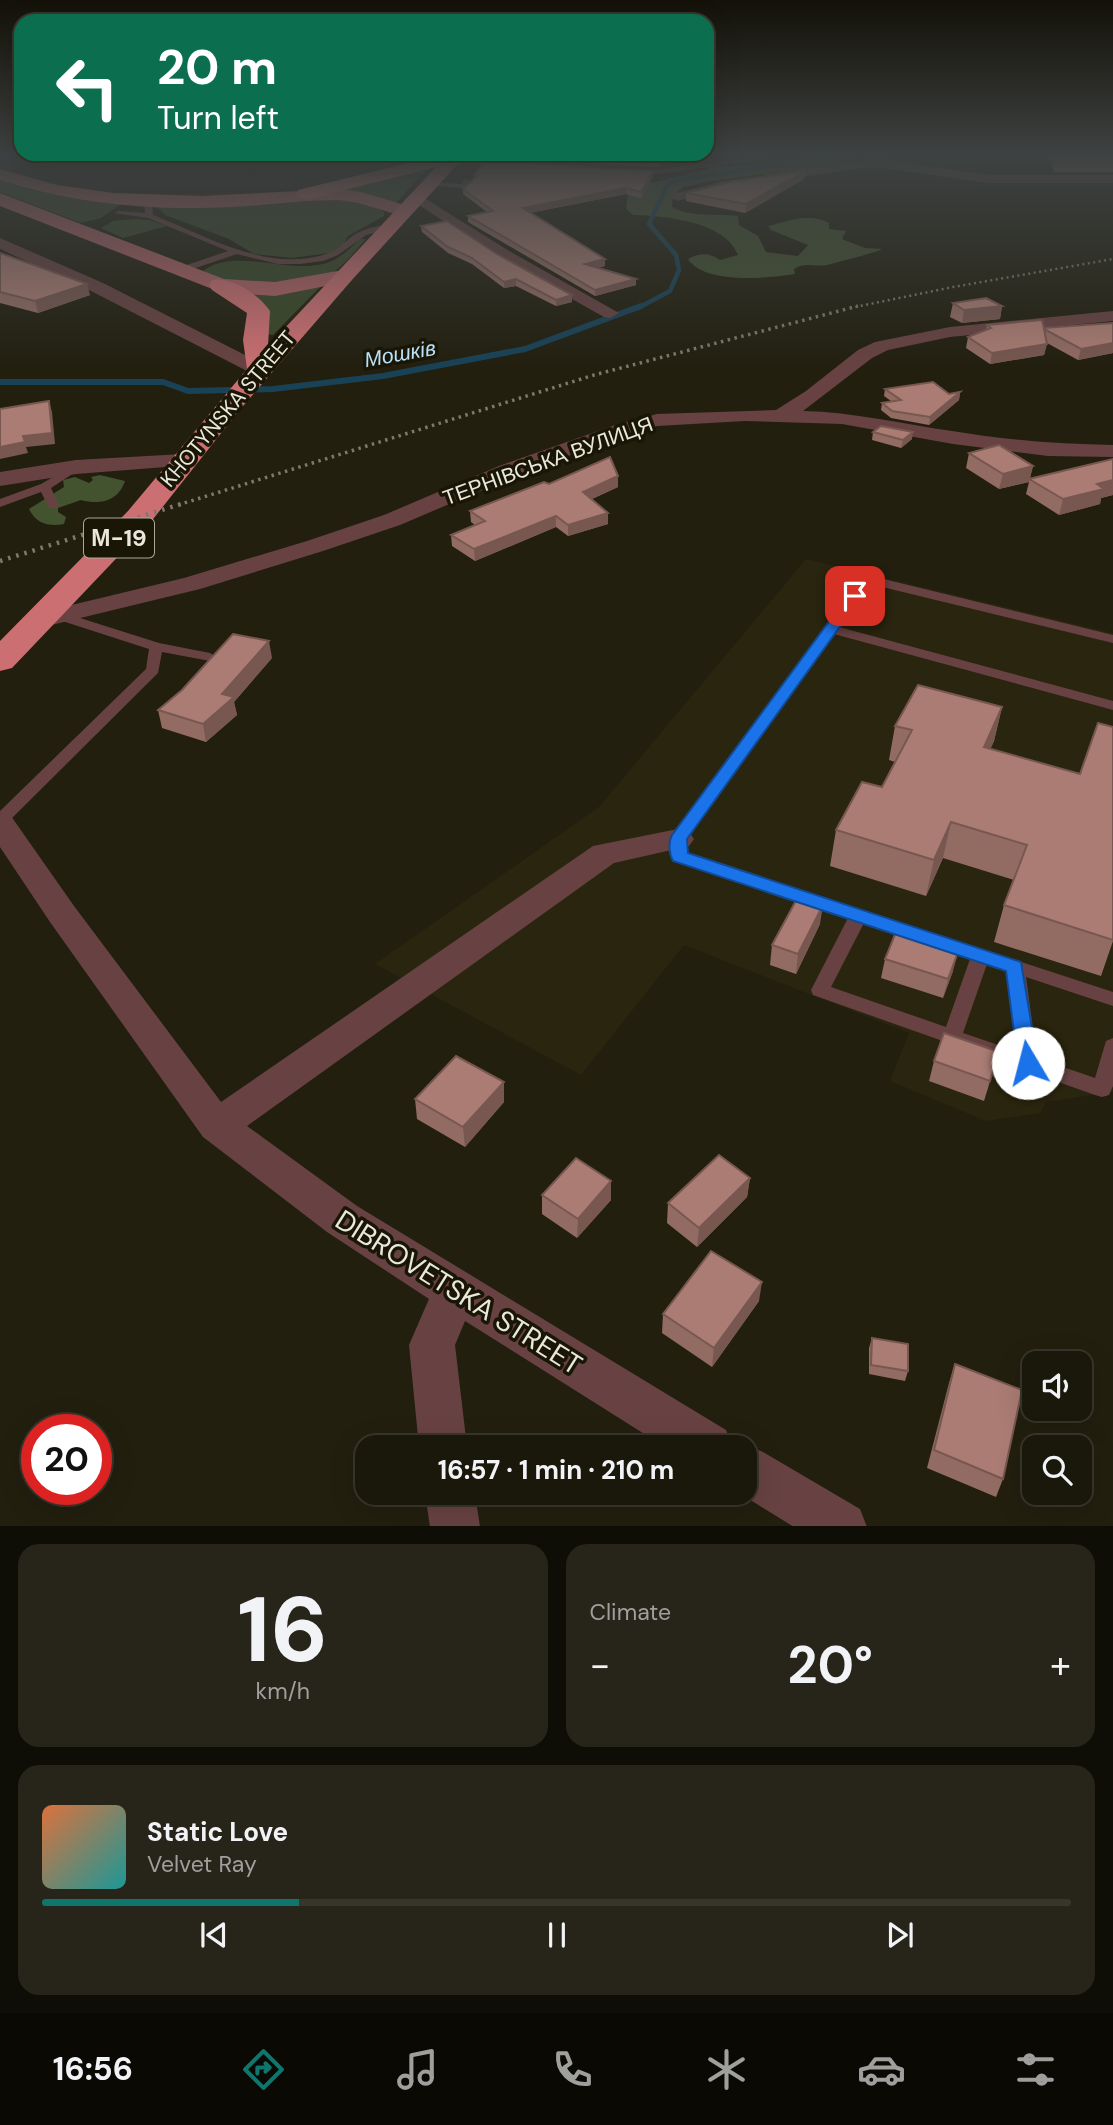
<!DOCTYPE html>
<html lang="en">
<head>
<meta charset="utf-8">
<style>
	body { margin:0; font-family:"DM Sans",sans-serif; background:#272419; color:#f1f3f6; height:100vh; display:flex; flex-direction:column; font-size:26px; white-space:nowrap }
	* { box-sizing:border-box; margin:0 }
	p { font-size:23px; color:#9f9f9d }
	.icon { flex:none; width:38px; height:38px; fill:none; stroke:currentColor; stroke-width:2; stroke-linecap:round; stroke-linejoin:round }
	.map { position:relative; height:1526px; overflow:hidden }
	.details { display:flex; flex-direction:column; gap:18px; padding:18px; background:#0e0d06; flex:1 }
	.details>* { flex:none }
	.banner { position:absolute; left:14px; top:14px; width:700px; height:147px; border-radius:21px; box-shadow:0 7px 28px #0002,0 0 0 2px #38362c; background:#0b6e4f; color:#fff; overflow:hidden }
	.tools { position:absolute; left:1022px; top:1351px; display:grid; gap:14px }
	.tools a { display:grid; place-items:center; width:70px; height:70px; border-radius:14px; background:#1a170b; box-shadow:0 7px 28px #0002,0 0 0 2px #38362c; font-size:35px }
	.speed { position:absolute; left:21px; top:1414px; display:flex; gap:14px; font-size:35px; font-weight:700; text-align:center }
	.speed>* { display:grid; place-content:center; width:91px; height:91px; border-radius:50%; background:#1a170b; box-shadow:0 7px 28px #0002,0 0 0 2px #38362c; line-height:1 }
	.speed .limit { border:10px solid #d22; background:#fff; color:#111 }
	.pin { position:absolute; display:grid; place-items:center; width:60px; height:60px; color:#fff; margin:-30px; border-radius:14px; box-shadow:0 4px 10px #0006 }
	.me { position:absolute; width:77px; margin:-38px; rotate:352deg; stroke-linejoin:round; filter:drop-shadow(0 0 5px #0008) }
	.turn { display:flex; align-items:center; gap:24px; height:147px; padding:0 28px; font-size:32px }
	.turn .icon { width:91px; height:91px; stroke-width:2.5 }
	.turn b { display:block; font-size:49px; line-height:60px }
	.big { font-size:52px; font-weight:700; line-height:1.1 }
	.details .card { flex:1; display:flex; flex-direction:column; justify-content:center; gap:10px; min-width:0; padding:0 24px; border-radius:21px; background:#272419 }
	.details .dial { align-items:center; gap:0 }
	.dial b { font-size:91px; line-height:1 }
	.song { display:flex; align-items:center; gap:21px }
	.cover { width:84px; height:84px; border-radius:10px; background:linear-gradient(135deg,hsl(20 70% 55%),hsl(180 70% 35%)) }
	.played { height:7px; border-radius:4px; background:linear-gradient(90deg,#0f766e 25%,#38362c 25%) }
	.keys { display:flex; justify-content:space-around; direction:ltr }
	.heat { display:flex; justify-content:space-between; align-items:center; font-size:38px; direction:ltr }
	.details .tiles { flex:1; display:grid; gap:18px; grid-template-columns:1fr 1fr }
	.card:last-child { grid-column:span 2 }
	.trip { position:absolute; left:355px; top:1435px; width:402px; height:70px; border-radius:21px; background:#1a170b; box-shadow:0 7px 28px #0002,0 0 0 2px #38362c; font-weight:700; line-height:70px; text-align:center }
	.menu { display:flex; height:112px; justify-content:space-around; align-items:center; background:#0a0904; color:#9f9f9d }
	.menu .icon { width:49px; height:49px }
	.menu .on { color:#0f766e }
	.menu b { font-size:32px; color:#f1f3f6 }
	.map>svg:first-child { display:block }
</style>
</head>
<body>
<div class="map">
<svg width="1113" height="1527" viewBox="0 0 1113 1527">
	<rect width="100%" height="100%" fill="#221f0f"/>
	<g fill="#2a250e">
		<polygon points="476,156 673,156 665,172 470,162"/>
		<polygon points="806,559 1113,633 1113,1092 1046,1102 1040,1113 986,1121 890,1081 909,1033 684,945 581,1075 375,964 599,807"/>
	</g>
	<g fill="#3a4828">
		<polygon points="427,169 396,203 371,196 331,192"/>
		<polygon points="0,177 119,203 119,205 101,218 81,223 0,192"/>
		<polygon points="330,198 372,205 384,212 384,216 348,236 344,243 330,253 292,258 254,254 229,239 165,215 158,207"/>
		<polygon points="136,219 149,220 167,226 123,238 101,228 113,221"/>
		<path d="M360,239H366C356,249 344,267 331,273C301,289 232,288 203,271C237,245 295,279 334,260C344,255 352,246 360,239Z"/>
		<path d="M323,284L273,335L264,334C265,312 265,302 245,291Z"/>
	</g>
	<g fill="#43522f">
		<path d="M820,156H921L862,157L831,165L706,182L684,187L673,195L672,207C693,218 714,213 738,216L739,225L758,236L766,252L798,256L808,245L771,230L768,226C789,221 809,212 829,223V229L846,231L842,239L865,248L882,249C878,252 835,263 827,265C815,267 804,262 794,269L795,274C768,278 705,285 688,259C699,253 709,252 720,260L738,255C725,221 665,216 633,215L626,209L630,180L655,182L715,167L773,164Z"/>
		<path d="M100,475L125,481C118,502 99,505 81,500L58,508V512L66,517L64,524C50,527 36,524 29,509L64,487L63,480L75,477L89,483L93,480L91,477Z"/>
	</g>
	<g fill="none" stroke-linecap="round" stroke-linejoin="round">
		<g stroke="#194257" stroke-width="4.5">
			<polyline points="674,181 834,156"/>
			<polyline points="638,308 670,291 679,270 676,255 649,224 667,186 671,183"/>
		</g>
		<polyline stroke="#194257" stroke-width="6" points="0,382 163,382 188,391 273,389 383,376 525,349 641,306"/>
		<g fill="#684242" fill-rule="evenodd">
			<polygon points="769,156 787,156 660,174 631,172"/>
			<polygon points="451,160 504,162 508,164 504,166 448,164"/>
			<polygon points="465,179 472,181 464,188 426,185 430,183 462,184"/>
			<path d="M148,200L152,202L153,215C205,235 265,272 323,255C335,252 344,242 354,235C365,228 377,226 390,225L394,227L366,235L338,255L323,261L300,264H278L237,254L184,272L181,271V267L228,251L148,218L114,213L118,211L145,213L144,202Z"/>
			<polygon points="76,464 80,465 80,469 51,488 59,505 57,508 49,508 41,492 0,507 0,499 41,484"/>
			<path d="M867,575L1113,635V643L870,584L839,627L1113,701V710L834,634L686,839L688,853L1113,992V1006L1026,977L1037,1058L1095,1078L1106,1041L1113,1038V1086L1109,1095L1102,1097L1095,1095L813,995L811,990L848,918L674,860C670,854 668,842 672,835L862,576ZM864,923L970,959L946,1027L831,987ZM987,964L1006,971L1016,1051L963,1033Z"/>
			<polygon points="61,612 159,643 210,653 217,657 210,661 162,652 158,673 6,824 0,825 0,811 146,669 149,649 56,619 54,616 56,613"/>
		</g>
		<g fill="#684242" fill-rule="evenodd">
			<polygon points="865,156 880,156 886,160 989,175 1113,175 1113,183 989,183 882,168 863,168 766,182 759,178 766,174 869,160"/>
			<polygon points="724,181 729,182 729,188 677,201 670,197 672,194"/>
			<polygon points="418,194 511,252 619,313 610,318 604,317 499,258 413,201 411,198 413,195"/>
			<polygon points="0,238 103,283 267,366 270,370 267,374 253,374 91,291 0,249"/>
			<path d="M1113,311V321L950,337L888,350L872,358L803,411C853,412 902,424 952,431C1006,440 1059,444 1113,445V457L1048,456L953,444L842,424L745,421L657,426L629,433L515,476L400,525L323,551L200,589L39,628L30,625L26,620L30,615L184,578L307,541L384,515L499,466L615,425L657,414L776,410L806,391L858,350L875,342L950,327Z"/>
			<polygon points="183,454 191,455 194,460 191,465 76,474 0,486 0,472 76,460"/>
			<polygon points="0,813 11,816 74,906 221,1102 593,846 678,829 689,832 694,839 689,846 614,863 247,1126 357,1206 726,1430 733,1447 665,1447 465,1321 455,1345 467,1447 419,1447 409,1345 429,1299 327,1232 203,1137 50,922 0,847"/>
			<polygon points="746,1445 763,1452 860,1509 867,1527 794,1527 739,1493 746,1493 746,1447 740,1447"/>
			<polygon points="425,1493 475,1493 480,1527 430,1527"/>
		</g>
		<g fill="#b06265" fill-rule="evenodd">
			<path d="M0,169L57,185L114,193L202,196L339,189L361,192L412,207L415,211L405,217L359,203L339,200C303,200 268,205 232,207C153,211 76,204 0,180Z"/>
			<polygon points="0,193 224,279 275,282 343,270 351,271 354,276 351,281 275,296 220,292 0,206"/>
		</g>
		<path fill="#cc6f72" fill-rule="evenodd" d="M437,156H465L351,281L237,413L150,523L12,668L0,671V641L128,511L247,369L243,340L247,313L212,290L209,285L212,280C231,276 260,295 270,311L268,346L436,167L305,200L296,194L298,190Z"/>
		<polyline stroke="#7d7a6d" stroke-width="2.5" stroke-dasharray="2 3.5" stroke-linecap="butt" points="850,308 953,287 1113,259"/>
		<polyline stroke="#7d7a6d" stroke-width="3.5" stroke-dasharray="2.5 4.5" stroke-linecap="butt" points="178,505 594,375 858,306"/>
		<polyline stroke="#7d7a6d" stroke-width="4.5" stroke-dasharray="2.5 6" stroke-linecap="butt" points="0,561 184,503"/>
	</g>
	<g fill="#926b63">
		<polygon points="492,156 665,156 658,167 493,159"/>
		<polygon points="1049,156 1113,156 1113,172 1054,172"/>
		<polygon points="805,171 804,179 745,213 686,201 686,193"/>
		<polygon points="474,175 653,176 641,198 626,194 530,213 605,266 597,268 636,279 636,285 595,296 468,222 468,216 487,212 463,194 463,189 474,178"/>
		<polygon points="421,226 572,302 556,306 516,286 504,288 472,264 448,253 422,232"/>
		<polygon points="0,253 90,295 38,313 0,303"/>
		<polygon points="953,303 1002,306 1000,319 962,323 950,317"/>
		<polygon points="1113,323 1113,353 1078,360 1047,343 1044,355 990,364 966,348 968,337 986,330 987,325 1044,328"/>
		<polygon points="885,389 949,394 960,392 959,400 929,425 891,418 881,410 882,403 891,401 884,396"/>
		<polygon points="873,432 912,439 901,448 872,440"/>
		<polygon points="969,453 1033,466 1030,478 1113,459 1113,495 1101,498 1100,504 1059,515 1026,494 1029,482 999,489 966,468"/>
		<polygon points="618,476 618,487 592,499 608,524 568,536 556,527 475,561 452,546 451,535 475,525 471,522 470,511 549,484"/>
		<polygon points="272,658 234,702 237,715 206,742 162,728 158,710"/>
		<polygon points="1002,707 994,741 990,749 1080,774 1113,727 1113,941 1101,976 994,942 1004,905 1014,880 943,858 926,896 830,866 836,830 882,787 895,762 889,760 895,726"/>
		<polygon points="820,924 796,974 770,965 772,945"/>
		<polygon points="885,959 953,971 943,998 881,978"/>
		<polygon points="999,1052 984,1101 929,1081 934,1061"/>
		<polygon points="504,1082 504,1102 465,1147 417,1119 415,1099"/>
		<polygon points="750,1178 747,1197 697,1247 667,1223 668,1203"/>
		<polygon points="542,1195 611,1200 577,1238 542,1214"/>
		<polygon points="759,1301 712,1367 662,1333 663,1314"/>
		<polygon points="872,1338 908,1371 905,1381 869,1374 869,1348"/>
		<polygon points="955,1364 1003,1479 996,1497 927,1468 949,1383"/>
	</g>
	<g fill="#775750">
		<polygon points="659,156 665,156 658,167"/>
		<polygon points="653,171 653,176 641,198 641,192"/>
		<polygon points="805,171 804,179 745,213 746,204"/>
		<polygon points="626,188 626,194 523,214 523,208"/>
		<polygon points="605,259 605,266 585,271 585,264"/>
		<polygon points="516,279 516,286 504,288 504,282"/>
		<polygon points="636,279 636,285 595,296 595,290"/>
		<polygon points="87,284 90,295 38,313 35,301"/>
		<polygon points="572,295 572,302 556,306 556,300"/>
		<polygon points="1002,306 1000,319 962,323 964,310"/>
		<polygon points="1113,343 1113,353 1078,360 1081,349"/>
		<polygon points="1047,344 1044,355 990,364 992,353"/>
		<polygon points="960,392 959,400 929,425 930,417"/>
		<polygon points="49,401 52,412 55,444 26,447 28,453 0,459 0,447 23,436"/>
		<polygon points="913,432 912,439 901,448 903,440"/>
		<polygon points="1033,466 1029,482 999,489 1003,474"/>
		<polygon points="618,476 618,487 583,503 583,492"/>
		<polygon points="1113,480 1113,495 1101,498 1100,504 1059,515 1063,499 1097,484"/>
		<polygon points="608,513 608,524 568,536 568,525"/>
		<polygon points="556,516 556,527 475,561 474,549"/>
		<polygon points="269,641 272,658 234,702 237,715 206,742 203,724 222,694"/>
		<polygon points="1002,707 994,741 976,782 984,747"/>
		<polygon points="951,822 943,858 926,896 934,860"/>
		<polygon points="823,905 820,924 796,974 798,954"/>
		<polygon points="958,952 953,971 943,998 948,979"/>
		<polygon points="504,1082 504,1102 465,1147 463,1127"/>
		<polygon points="750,1178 747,1197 697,1247 699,1228"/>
		<polygon points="611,1181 611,1200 577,1238 578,1219"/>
		<polygon points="762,1282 759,1301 712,1367 714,1348"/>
	</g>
	<g fill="#aa7c73" stroke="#775750" stroke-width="2">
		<polygon points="1055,156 1113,156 1113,160 1056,160"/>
		<polygon points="486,161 653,171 641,192 626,188 523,208 605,259 585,264 636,279 595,290 468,216 493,211 463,189 477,176 474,175"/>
		<polygon points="805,171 746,204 686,193 733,181"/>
		<polygon points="447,221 497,254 572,295 556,300 516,279 504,282 472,258 448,247 421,226"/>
		<polygon points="0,253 87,284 35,301 0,292"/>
		<polygon points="986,298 1002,306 964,310 953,303"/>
		<polygon points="1042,320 1044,328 1113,323 1113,343 1081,349 1044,329 1047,344 992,353 968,337 991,328 987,325"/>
		<polygon points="933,382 949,394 960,392 930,417 892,411 882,403 901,400 885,389"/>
		<polygon points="49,401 52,433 23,436 25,442 0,447 0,409"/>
		<polygon points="881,426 913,432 903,440 873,432"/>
		<polygon points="999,445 1033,466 1003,474 969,453"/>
		<polygon points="610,457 618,476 583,492 608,513 568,525 556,516 474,549 451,535 485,521 470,511 544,482 549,484"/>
		<polygon points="1113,459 1113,480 1097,484 1104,489 1063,499 1029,479"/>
		<polygon points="233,634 269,641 222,694 234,697 203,724 158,710 182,690"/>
		<polygon points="918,685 1002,707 984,747 1080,774 1098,723 1113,727 1113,940 1004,905 1027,845 951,822 934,860 836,830 862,782 882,787 912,730 895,726"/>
		<polygon points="798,897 823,905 798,954 772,945"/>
		<polygon points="896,932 958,952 948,979 885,959"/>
		<polygon points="944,1033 999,1052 990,1081 934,1061"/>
		<polygon points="456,1056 504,1082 463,1127 415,1099"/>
		<polygon points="719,1155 750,1178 699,1228 668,1203"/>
		<polygon points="576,1158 611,1181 578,1219 542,1195"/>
		<polygon points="711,1251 762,1282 714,1348 663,1314"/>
		<polygon points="872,1338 908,1344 908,1371 871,1365"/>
		<polygon points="955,1364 1022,1390 1003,1479 934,1450"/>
	</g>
	<linearGradient id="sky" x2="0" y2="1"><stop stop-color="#131108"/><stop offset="0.42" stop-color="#3e4242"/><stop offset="1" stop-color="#3e4242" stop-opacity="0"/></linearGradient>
	<rect width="1113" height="369" fill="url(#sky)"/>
	<path fill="#1a73e8" stroke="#114b97" stroke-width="2" d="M855,592L862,596L687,839L688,853L1021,962L1038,1063L1035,1069L1028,1071L1021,1069L1018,1063L1006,971L673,861C669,854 668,842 672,835L850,593Z"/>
	<g text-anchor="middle" stroke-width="7" stroke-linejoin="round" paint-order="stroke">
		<g font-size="21" font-style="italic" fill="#b9e1f9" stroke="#191606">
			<text transform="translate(400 354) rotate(-10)" y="7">Мошків</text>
		</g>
		<g font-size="21" fill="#eae8dd" stroke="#191606">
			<text transform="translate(228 409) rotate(-50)" y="7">KHOTYNSKA STREET</text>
			<text transform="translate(548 461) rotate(-20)" y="7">ТЕРНІВСЬКА ВУЛИЦЯ</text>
		</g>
		<rect fill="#191606" stroke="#aba99c" stroke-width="2" x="84" y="518.5" width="70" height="39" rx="5"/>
		<g font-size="23" font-weight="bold" fill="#eae8dd">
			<text x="119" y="546">М-19</text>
		</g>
		<g font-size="28" fill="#eae8dd" stroke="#191606">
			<text transform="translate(459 1292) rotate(32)" y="10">DIBROVETSKA STREET</text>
		</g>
	</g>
</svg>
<div class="tools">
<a><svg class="icon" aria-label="sound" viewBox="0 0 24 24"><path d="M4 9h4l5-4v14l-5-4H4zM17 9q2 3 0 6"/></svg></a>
<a><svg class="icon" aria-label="search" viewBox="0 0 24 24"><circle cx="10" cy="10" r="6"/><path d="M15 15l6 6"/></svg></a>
</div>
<div class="speed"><div class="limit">20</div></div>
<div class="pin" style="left:855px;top:596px;background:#d93025"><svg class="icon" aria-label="arrive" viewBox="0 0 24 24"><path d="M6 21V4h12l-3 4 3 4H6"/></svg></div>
<svg class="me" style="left:1028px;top:1063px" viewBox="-20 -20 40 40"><circle r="19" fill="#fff"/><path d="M0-13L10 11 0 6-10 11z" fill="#1a73e8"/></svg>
<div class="trip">16:57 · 1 min · 210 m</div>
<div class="banner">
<div class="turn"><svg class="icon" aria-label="left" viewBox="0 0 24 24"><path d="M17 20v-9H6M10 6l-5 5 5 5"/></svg><div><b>20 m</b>Turn left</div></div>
</div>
</div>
<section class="details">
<div class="tiles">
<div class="card dial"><b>16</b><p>km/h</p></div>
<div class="card"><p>Climate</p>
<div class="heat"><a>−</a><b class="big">20°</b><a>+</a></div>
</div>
<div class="card">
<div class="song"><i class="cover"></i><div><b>Static Love</b><p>Velvet Ray</p></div></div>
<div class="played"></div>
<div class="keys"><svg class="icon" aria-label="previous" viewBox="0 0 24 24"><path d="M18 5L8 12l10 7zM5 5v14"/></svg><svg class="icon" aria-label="pause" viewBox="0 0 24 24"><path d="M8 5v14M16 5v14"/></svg><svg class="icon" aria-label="next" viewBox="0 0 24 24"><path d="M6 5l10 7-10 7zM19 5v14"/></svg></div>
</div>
</div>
</section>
<nav class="menu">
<b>16:56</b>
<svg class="icon on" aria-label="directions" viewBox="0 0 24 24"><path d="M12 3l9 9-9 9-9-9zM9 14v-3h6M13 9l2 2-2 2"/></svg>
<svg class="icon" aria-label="music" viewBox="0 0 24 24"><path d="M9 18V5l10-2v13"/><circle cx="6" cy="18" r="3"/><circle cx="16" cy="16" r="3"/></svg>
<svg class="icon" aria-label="phone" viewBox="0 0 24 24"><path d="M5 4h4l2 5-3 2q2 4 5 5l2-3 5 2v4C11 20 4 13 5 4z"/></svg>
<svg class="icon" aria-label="climate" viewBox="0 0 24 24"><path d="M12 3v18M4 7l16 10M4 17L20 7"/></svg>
<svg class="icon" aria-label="car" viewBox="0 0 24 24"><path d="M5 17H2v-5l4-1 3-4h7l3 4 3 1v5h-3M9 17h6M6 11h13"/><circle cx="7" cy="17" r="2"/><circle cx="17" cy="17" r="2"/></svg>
<svg class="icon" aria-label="filters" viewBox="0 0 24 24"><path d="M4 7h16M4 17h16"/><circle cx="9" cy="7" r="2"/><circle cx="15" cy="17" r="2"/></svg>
</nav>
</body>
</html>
